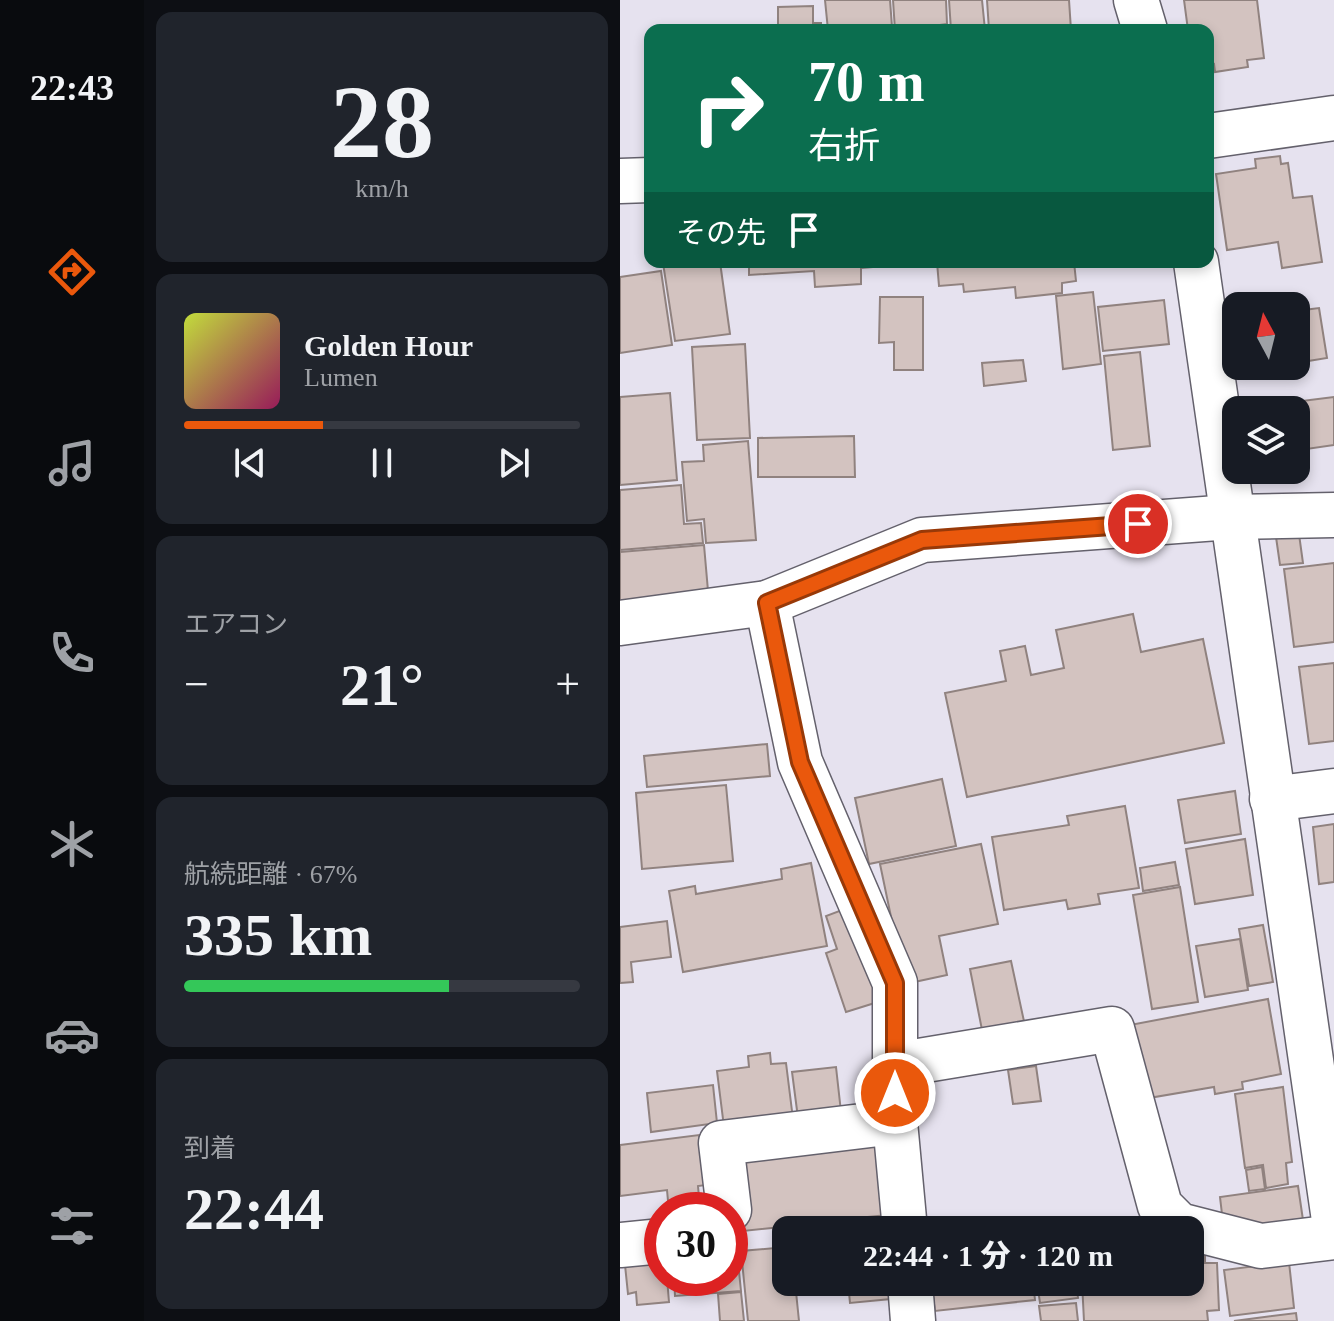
<!DOCTYPE html>
<html lang="ja">
<head>
<meta charset="utf-8">
<style>
	body { margin:0; font-family:"Times New Roman","Noto Sans JP",serif; background:#20242c; color:#f1f3f6; height:100vh; display:flex; flex-direction:column; font-size:30px; white-space:nowrap }
	* { box-sizing:border-box; margin:0 }
	p { font-size:26px; color:#9ea1a6 }
	.icon { flex:none; width:44px; height:44px; fill:none; stroke:currentColor; stroke-width:2; stroke-linecap:round; stroke-linejoin:round }
	.map { position:relative; flex:1; overflow:hidden }
	.side { display:flex; flex-direction:column; gap:12px; padding:12px; background:#0d0f14; width:476px }
	.side>* { flex:none }
	.guide { position:absolute; left:24px; top:24px; width:570px; height:244px; border-radius:16px; box-shadow:0 4px 12px #0003; background:#0b6e4f; color:#fff; overflow:hidden }
	.needle { width:52px; rotate:353deg }
	.buttons { position:absolute; left:602px; top:292px; display:grid; gap:16px }
	.buttons a { display:grid; place-items:center; width:88px; height:88px; border-radius:16px; background:#171b24; box-shadow:0 4px 12px #0003; font-size:40px }
	.speed { position:absolute; left:24px; top:1192px; display:flex; gap:16px; font-size:40px; font-weight:700; text-align:center }
	.speed>* { display:grid; place-content:center; width:104px; height:104px; border-radius:50%; background:#171b24; box-shadow:0 4px 12px #0003; line-height:1 }
	.speed .limit { border:12px solid #d22; background:#fff; color:#111 }
	.pin { position:absolute; display:grid; place-items:center; width:68px; height:68px; color:#fff; margin:-34px; border:4px solid #fff; border-radius:50%; box-shadow:0 2px 8px #0007 }
	.me { position:absolute; width:88px; margin:-44px; rotate:0deg; stroke-linejoin:round; filter:drop-shadow(0 0 6px #0008) }
	.turn { display:flex; align-items:center; gap:28px; height:168px; padding:0 32px; font-size:36px }
	.turn .icon { width:104px; height:104px; stroke-width:2.5 }
	.turn b { display:block; font-size:56px; line-height:68px }
	.then { display:flex; align-items:center; height:76px; padding:0 32px; background:#0003; gap:16px; font-size:30px }
	.big { font-size:60px; font-weight:800; line-height:1.1 }
	.side .tile { flex:1; display:flex; flex-direction:column; justify-content:center; gap:12px; min-width:0; padding:0 28px; border-radius:16px; background:#20242c }
	.side .dial { align-items:center; gap:0 }
	.dial b { font-size:104px; line-height:1 }
	.song { display:flex; align-items:center; gap:24px }
	.cover { width:96px; height:96px; border-radius:12px; background:linear-gradient(135deg,hsl(70 70% 55%),hsl(330 70% 35%)) }
	.played { height:8px; border-radius:4px; background:linear-gradient(90deg,#ea580c 35%,#363941 35%) }
	.keys { display:flex; justify-content:space-around; direction:ltr }
	.heat { display:flex; justify-content:space-between; align-items:center; font-size:44px; direction:ltr }
	.charge { height:12px; border-radius:6px; background:linear-gradient(90deg,#34c759 67%,#363941 0) }
	.trip { position:absolute; left:152px; top:1216px; width:432px; height:80px; border-radius:16px; background:#171b24; box-shadow:0 4px 12px #0003; font-weight:800; line-height:80px; text-align:center }
	main { display:flex; flex:1; min-height:0 }
	.dock { display:flex; flex-direction:column; width:144px; justify-content:space-around; align-items:center; background:#090b0e; color:#9ea1a6 }
	.dock .icon { width:56px; height:56px }
	.dock .on { color:#ea580c }
	.dock b { font-size:36px; color:#f1f3f6 }
	.map>svg:first-child { display:block }
</style>
</head>
<body>
<main>
<nav class="dock">
<b>22:43</b>
<svg class="icon on" aria-label="directions" viewBox="0 0 24 24"><path d="M12 3l9 9-9 9-9-9zM9 14v-3h6M13 9l2 2-2 2"/></svg>
<svg class="icon" aria-label="music" viewBox="0 0 24 24"><path d="M9 18V5l10-2v13"/><circle cx="6" cy="18" r="3"/><circle cx="16" cy="16" r="3"/></svg>
<svg class="icon" aria-label="phone" viewBox="0 0 24 24"><path d="M5 4h4l2 5-3 2q2 4 5 5l2-3 5 2v4C11 20 4 13 5 4z"/></svg>
<svg class="icon" aria-label="climate" viewBox="0 0 24 24"><path d="M12 3v18M4 7l16 10M4 17L20 7"/></svg>
<svg class="icon" aria-label="car" viewBox="0 0 24 24"><path d="M5 17H2v-5l4-1 3-4h7l3 4 3 1v5h-3M9 17h6M6 11h13"/><circle cx="7" cy="17" r="2"/><circle cx="17" cy="17" r="2"/></svg>
<svg class="icon" aria-label="filters" viewBox="0 0 24 24"><path d="M4 7h16M4 17h16"/><circle cx="9" cy="7" r="2"/><circle cx="15" cy="17" r="2"/></svg>
</nav>
<section class="side">
<div class="tile dial"><b>28</b><p>km/h</p></div>
<div class="tile">
<div class="song"><i class="cover"></i><div><b>Golden Hour</b><p>Lumen</p></div></div>
<div class="played"></div>
<div class="keys"><svg class="icon" aria-label="previous" viewBox="0 0 24 24"><path d="M18 5L8 12l10 7zM5 5v14"/></svg><svg class="icon" aria-label="pause" viewBox="0 0 24 24"><path d="M8 5v14M16 5v14"/></svg><svg class="icon" aria-label="next" viewBox="0 0 24 24"><path d="M6 5l10 7-10 7zM19 5v14"/></svg></div>
</div>
<div class="tile"><p>エアコン</p>
<div class="heat"><a>−</a><b class="big">21°</b><a>+</a></div>
</div>
<div class="tile"><p>航続距離 · 67%</p><b class="big">335 km</b><div class="charge"></div></div>
<div class="tile"><p>到着</p><b class="big">22:44</b></div>
</section>
<div class="map">
<svg width="714" height="1321" viewBox="0 0 714 1321">
	<rect width="100%" height="100%" fill="#e6e2ef"/>
	<g fill="#d3c3c0" stroke="#90827f" stroke-width="2">
		<polygon points="205,0 270,0 272,27 208,30"/>
		<polygon points="273,0 326,0 327,24 319,25 320,30 275,30"/>
		<polygon points="329,0 362,0 365,30 331,30"/>
		<polygon points="367,0 449,0 451,30 369,30"/>
		<polygon points="564,0 637,0 644,58 627,60 628,67 595,72 594,64 588,65 588,30 568,30"/>
		<polygon points="193,6 193,23 201,23 201,30 158,30 158,7"/>
		<polygon points="660,156 661,164 668,163 673,198 692,196 702,262 662,268 658,242 607,250 596,174 636,168 635,159"/>
		<polygon points="100,262 110,334 55,341 43,263"/>
		<polygon points="129,262 276,262 276,265 241,268 241,284 195,287 194,271 129,275"/>
		<polygon points="317,262 454,262 456,281 442,283 442,293 396,298 395,287 344,292 343,284 319,286"/>
		<polygon points="41,271 52,345 0,353 0,277"/>
		<polygon points="473,292 481,364 443,369 436,296"/>
		<polygon points="260,297 303,297 303,370 274,370 274,342 259,343"/>
		<polygon points="544,300 549,344 483,351 478,307"/>
		<polygon points="699,308 707,358 676,363 676,311"/>
		<polygon points="125,344 130,438 77,440 72,347"/>
		<polygon points="520,352 530,446 493,450 484,356"/>
		<polygon points="403,360 406,381 364,386 362,363"/>
		<polygon points="50,393 57,480 0,485 0,397"/>
		<polygon points="714,397 714,445 686,449 687,460 676,462 676,410 634,410 634,407"/>
		<polygon points="234,436 235,477 138,477 138,438"/>
		<polygon points="128,441 136,540 86,543 84,519 67,521 62,462 84,461 83,445"/>
		<polygon points="61,485 64,524 81,523 83,543 0,550 0,490"/>
		<polygon points="678,527 683,563 660,565 655,530"/>
		<polygon points="84,545 88,591 0,607 0,552"/>
		<polygon points="714,563 714,642 674,647 664,569"/>
		<polygon points="513,614 521,652 583,639 604,743 347,797 325,693 386,681 380,651 405,646 411,675 444,668 436,630"/>
		<polygon points="714,663 714,741 689,744 679,667"/>
		<polygon points="147,744 150,776 27,787 24,756"/>
		<polygon points="322,779 336,846 249,864 235,798"/>
		<polygon points="106,785 113,861 22,869 16,793"/>
		<polygon points="615,791 621,834 565,843 558,800"/>
		<polygon points="505,806 519,888 478,894 480,904 448,909 446,900 384,910 372,837 449,825 447,816"/>
		<polygon points="714,824 714,882 699,884 693,827"/>
		<polygon points="625,839 633,895 575,904 566,849"/>
		<polygon points="361,844 378,924 319,936 327,975 285,984 260,864"/>
		<polygon points="555,862 559,885 523,891 520,868"/>
		<polygon points="191,863 207,946 63,972 49,891 75,886 76,894 162,879 161,869"/>
		<polygon points="560,887 578,1002 532,1009 513,895"/>
		<polygon points="230,907 261,1001 226,1012 206,953 217,949 206,916"/>
		<polygon points="47,921 51,957 11,962 13,982 0,983 0,927"/>
		<polygon points="643,925 653,982 629,986 619,929"/>
		<polygon points="620,939 628,990 585,997 576,946"/>
		<polygon points="391,961 405,1026 363,1035 350,969"/>
		<polygon points="648,999 661,1074 622,1082 623,1089 595,1094 594,1087 523,1099 510,1025"/>
		<polygon points="150,1053 151,1064 166,1063 173,1119 104,1127 97,1071 129,1067 128,1056"/>
		<polygon points="416,1066 421,1101 393,1104 388,1070"/>
		<polygon points="216,1067 221,1112 178,1118 172,1072"/>
		<polygon points="93,1085 97,1123 31,1132 27,1093"/>
		<polygon points="663,1087 672,1162 666,1163 668,1184 646,1188 643,1165 625,1168 615,1094"/>
		<polygon points="79,1135 86,1185 78,1186 79,1197 48,1201 47,1190 0,1196 0,1145"/>
		<polygon points="260,1140 268,1215 228,1219 229,1230 211,1230 210,1222 123,1231 115,1155"/>
		<polygon points="642,1167 645,1189 629,1191 626,1170"/>
		<polygon points="678,1186 683,1220 604,1231 600,1197"/>
		<polygon points="443,1217 445,1230 412,1230 411,1220"/>
		<polygon points="406,1219 407,1230 303,1230"/>
		<polygon points="167,1228 166,1243 154,1243 153,1230"/>
		<polygon points="110,1242 116,1242 121,1291 55,1296 54,1278 110,1278"/>
		<polygon points="166,1247 166,1282 175,1282 179,1321 128,1321 121,1251"/>
		<polygon points="570,1249 585,1249 585,1263 597,1263 599,1310 587,1311 588,1321 464,1321 462,1282 570,1282"/>
		<polygon points="42,1261 42,1278 47,1278 49,1302 17,1305 16,1292 8,1294 5,1265"/>
		<polygon points="669,1262 674,1308 610,1316 604,1270"/>
		<polygon points="228,1282 280,1282 281,1298 230,1303"/>
		<polygon points="311,1282 413,1282 415,1300 315,1311"/>
		<polygon points="417,1282 456,1282 458,1298 420,1303"/>
		<polygon points="121,1292 124,1321 100,1321 98,1294"/>
		<polygon points="456,1303 458,1321 421,1321 419,1306"/>
		<polygon points="676,1313 677,1321 614,1321"/>
	</g>
	<g fill="none" stroke-linecap="round" stroke-linejoin="round">
		<g stroke="#64616c" stroke-width="47">
			<g id="street">
				<polyline points="516,0 525,30"/>
				<polyline points="588,136 714,118"/>
				<polyline points="0,181 30,180"/>
				<polyline points="576,262 714,1220"/>
				<polyline points="147,603 180,762 275,983 275,1122 285,1230"/>
				<polyline points="0,623 147,603 302,540 611,517 714,515"/>
				<polyline points="652,799 714,791"/>
				<polyline points="275,1065 492,1029 540,1206 559,1225 641,1246 714,1237"/>
				<polyline points="109,1210 101,1143 275,1122"/>
				<polyline points="0,1245 42,1241"/>
				<polyline points="290,1282 293,1321"/>
			</g>
		</g>
		<use href="#street" stroke="#fff" stroke-width="44"/>
	</g>
	<g fill="none" stroke-linecap="round" stroke-linejoin="round">
		<g stroke="#983908" stroke-width="20">
			<polyline id="route" points="275,1093 275,983 180,762 147,603 302,540 518,524"/>
		</g>
		<use href="#route" stroke="#ea580c" stroke-width="14"/>
	</g>
</svg>
<div class="buttons">
<a><svg class="needle" viewBox="-14 -14 28 28"><path d="M0-13l5 13h-10z" fill="#e53935"/><path d="M0 13l5-13h-10z" fill="#9ea1a6"/></svg></a>
<a><svg class="icon" aria-label="layers" viewBox="0 0 24 24"><path d="M12 4l9 5-9 5-9-5zM3 14l9 5 9-5"/></svg></a>
</div>
<div class="speed"><div class="limit">30</div></div>
<div class="pin" style="left:518px;top:524px;background:#d93025"><svg class="icon" aria-label="arrive" viewBox="0 0 24 24"><path d="M6 21V4h12l-3 4 3 4H6"/></svg></div>
<svg class="me" style="left:275px;top:1093px" viewBox="-20 -20 40 40"><circle r="17" fill="#ea580c" stroke="#fff" stroke-width="3"/><path d="M0-11L8 9 0 5-8 9z" fill="#fff"/></svg>
<div class="trip">22:44 · 1 分 · 120 m</div>
<div class="guide">
<div class="turn"><svg class="icon" aria-label="right" viewBox="0 0 24 24"><path d="M7 20v-9h11M14 6l5 5-5 5"/></svg><div><b>70 m</b>右折</div></div>
<div class="then">その先<svg class="icon" aria-label="arrive" viewBox="0 0 24 24"><path d="M6 21V4h12l-3 4 3 4H6"/></svg></div>
</div>
</div>
</main>
</body>
</html>
